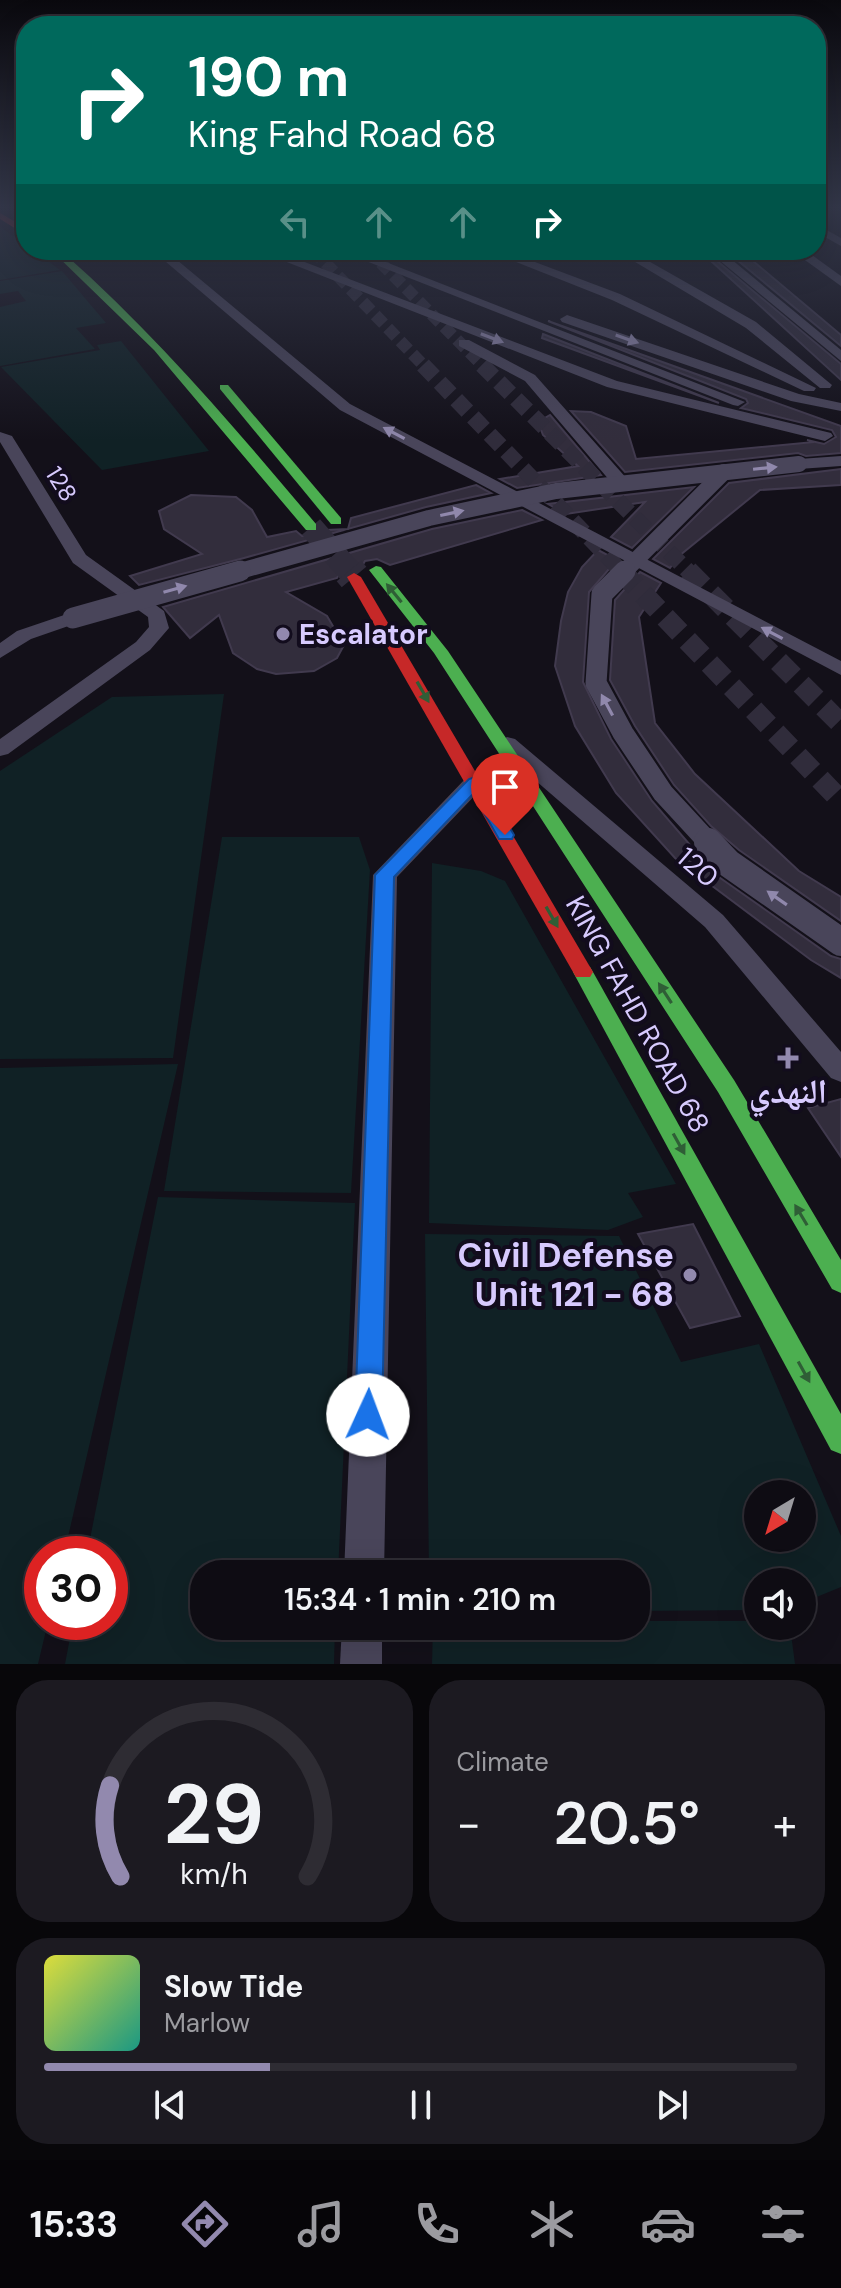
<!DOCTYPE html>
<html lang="en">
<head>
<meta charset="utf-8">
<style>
	body { margin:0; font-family:"DM Sans","Noto Naskh Arabic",sans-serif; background:#1c1a21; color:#f1f3f6; height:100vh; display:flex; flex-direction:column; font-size:30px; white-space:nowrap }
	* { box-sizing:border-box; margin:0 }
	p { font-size:26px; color:#9b9ba0 }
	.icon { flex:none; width:44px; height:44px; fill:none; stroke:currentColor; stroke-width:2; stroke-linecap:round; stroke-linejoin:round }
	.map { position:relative; height:1664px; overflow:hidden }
	.details { display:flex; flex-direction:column; gap:16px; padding:16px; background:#08070a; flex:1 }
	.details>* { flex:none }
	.guide { position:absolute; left:16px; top:16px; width:810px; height:244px; border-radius:32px; box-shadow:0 8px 32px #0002,0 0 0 2px #2e2c33; background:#00695c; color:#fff; overflow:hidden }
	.needle { width:52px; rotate:218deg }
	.buttons { position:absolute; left:744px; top:1480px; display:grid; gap:16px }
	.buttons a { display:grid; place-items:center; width:72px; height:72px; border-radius:50%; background:#0e0c13; box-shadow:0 8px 32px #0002,0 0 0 2px #2e2c33; font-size:40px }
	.speed { position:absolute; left:24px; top:1536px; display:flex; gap:16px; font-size:40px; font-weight:700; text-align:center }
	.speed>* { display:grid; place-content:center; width:104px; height:104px; border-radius:50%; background:#0e0c13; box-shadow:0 8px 32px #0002,0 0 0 2px #2e2c33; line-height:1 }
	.speed .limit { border:12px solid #d22; background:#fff; color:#111 }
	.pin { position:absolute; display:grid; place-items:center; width:68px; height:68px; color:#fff; margin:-82px -34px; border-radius:50% 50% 50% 0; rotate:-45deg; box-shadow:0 0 8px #0007 }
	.pin .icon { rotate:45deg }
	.me { position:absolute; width:88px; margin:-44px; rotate:2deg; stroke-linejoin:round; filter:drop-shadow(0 0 6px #0008) }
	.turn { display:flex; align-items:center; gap:28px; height:168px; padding:0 40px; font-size:36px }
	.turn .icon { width:104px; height:104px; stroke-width:2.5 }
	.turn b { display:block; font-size:56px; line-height:68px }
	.lanes { display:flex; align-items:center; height:76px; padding:0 40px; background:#0003; justify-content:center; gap:40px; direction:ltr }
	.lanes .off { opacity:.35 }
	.big { font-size:60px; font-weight:600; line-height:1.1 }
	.details .tile { flex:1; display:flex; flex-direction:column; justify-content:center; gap:12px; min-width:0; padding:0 28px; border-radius:32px; background:#1c1a21 }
	.details .dial { align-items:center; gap:0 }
	.dial svg { height:208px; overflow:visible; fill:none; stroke:#2e2c33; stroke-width:7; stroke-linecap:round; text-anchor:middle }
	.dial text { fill:#f1f3f6; stroke:none }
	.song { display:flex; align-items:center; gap:24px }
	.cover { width:96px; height:96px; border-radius:12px; background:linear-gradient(135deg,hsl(60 70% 55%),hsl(170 70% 35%)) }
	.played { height:8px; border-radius:4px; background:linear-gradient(90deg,#9289ae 30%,#2e2c33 30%) }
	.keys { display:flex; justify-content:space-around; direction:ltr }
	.heat { display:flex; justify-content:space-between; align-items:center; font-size:44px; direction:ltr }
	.details .tiles { flex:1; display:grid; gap:16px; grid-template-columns:1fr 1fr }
	.tile:last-child { grid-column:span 2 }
	.trip { position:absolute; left:190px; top:1560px; width:460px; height:80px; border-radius:32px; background:#0e0c13; box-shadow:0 8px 32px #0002,0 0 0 2px #2e2c33; font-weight:600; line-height:80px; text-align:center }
	.menu { display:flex; height:128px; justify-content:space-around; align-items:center; background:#060508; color:#9b9ba0 }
	.menu .icon { width:56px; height:56px }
	.menu .on { color:#9289ae }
	.menu b { font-size:36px; color:#f1f3f6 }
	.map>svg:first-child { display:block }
</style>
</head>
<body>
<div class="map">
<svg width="841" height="1664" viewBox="0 0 841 1664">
	<rect width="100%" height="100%" fill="#131019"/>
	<g fill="#102125" fill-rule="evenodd">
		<polygon points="0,227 26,245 26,250 33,250 60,270 0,280"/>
		<polygon points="62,271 106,323 76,328 95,349 0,366 0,307 26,301 18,291 0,294 0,281"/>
		<polygon points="121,341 209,451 102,470 1,367 100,350 97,345"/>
		<polygon points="224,694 173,1058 0,1059 0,771 112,697"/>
		<polygon points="222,837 359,837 370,870 351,1193 164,1191"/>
		<polygon points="432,863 481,871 505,881 676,1184 628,1193 643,1217 608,1230 429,1223"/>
		<polygon points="178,1064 64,1554 42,1554 42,1622 48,1622 38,1664 0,1664 0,1068"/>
		<polygon points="158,1197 355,1203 338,1574 204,1574 204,1626 335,1626 334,1664 65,1664 73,1622 110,1622 110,1554 87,1554"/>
		<path d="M425,1234L619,1236L681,1362L759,1344L841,1536V1587L802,1603V1582H758V1610L636,1611V1574H429ZM802,1494V1538H758V1494Z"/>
		<polygon points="636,1621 758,1621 758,1626 790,1626 795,1664 432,1664 433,1626 636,1626"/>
	</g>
	<g fill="#322d3c" stroke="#413a4e" stroke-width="2">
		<polygon points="699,250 704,250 841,364 841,380"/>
		<polygon points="725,250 740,250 841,335 841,346"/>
		<polygon points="548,321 841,426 841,453 806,456 798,453 625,472 571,411 591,412 626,426 636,459 814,442 807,440 824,444 836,437 832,430 741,408 748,403 746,399"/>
		<polygon points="543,334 719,403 542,338"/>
		<polygon points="550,415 601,475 517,488 500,479 578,466 543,435 538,422"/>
		<polygon points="841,469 841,485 760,490 679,556 670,568 653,559 729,483"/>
		<polygon points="476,485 491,493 426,507 244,558 139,585 130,576 202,554 164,529 159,511 191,495 236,497 252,510 267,537 296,531 302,536 320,536 326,530 348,529 351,518"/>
		<polygon points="694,487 632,548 611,537 645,502 566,514 548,504"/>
		<polygon points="522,510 542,520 390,565 377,559 365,561 361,568 342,569 337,578 286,592 327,616 344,645 337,658 314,671 276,674 257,669 233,653 219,615 190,638 163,607 432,529"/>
		<polygon points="598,550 617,560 589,592 583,682 611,739 652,801 716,875 831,956 841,959 841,978 811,960 675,858 616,793 575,726 555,666 561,621 568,592 582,567"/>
		<polygon points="640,572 661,583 639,617 655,723 695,774 799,871 841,897 841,921 739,850 711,826 674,785 635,726 610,680 615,600"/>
		<polygon points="841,1099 841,1157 808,1108"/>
		<polygon points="693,1224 740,1316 690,1328 638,1234"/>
	</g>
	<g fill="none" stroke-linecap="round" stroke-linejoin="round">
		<g stroke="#302c3b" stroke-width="12" stroke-dasharray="12 6" stroke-linecap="butt">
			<polyline points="313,250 425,367"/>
			<polyline points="368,250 484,367"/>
		</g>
		<g stroke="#302c3b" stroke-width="16" stroke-dasharray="16 8" stroke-linecap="butt">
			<polyline points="423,365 623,573"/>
			<polyline points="482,365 690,573"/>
		</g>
		<g stroke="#302c3b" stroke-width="21" stroke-dasharray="21 11" stroke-linecap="butt">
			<polyline points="621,571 841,801"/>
			<polyline points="688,571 841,724"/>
		</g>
		<polyline stroke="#302c3b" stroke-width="24" stroke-dasharray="24 12" stroke-linecap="butt" points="311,527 351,573"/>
		<polyline stroke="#302c3b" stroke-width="32" stroke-dasharray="32 16" stroke-linecap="butt" points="349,571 354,577"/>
		<g fill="#49455a" fill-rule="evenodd">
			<polygon points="816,224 841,238 841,246 816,232"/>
			<polygon points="152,250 165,250 350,404 841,661 841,675 340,410"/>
			<polygon points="256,250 273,250 617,381 831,433 833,436 825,441 607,387"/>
			<polygon points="338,250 355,250 745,402 738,406 733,405"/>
			<polygon points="486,250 503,250 620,294 816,388 814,391 804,391 612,300"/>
			<polygon points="615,250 629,250 756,322 832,385 830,388 820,388 746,328"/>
			<polygon points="707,250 720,250 841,350 841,361"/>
			<polygon points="791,250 805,250 841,276 841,286"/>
			<polygon points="567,315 799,394 841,403 841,411 791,401 562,322 560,319"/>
			<polygon points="459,340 469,340 535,375 628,480 630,484 628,488 616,488 525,381 459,346"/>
			<polygon points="0,432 12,436 86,555 164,611 169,628 150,650 8,754 0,756 0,739 136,642 149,627 148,617 73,563 0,442"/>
			<polygon points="841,456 841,466 799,469 791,464 799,459"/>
			<polygon points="73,612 80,614 83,618 80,622 31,639 0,658 0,643 17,631"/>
			<polygon points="507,737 515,739 723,915 841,1052 841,1082 831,1078 705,927 499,749 496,744"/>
			<polygon points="475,775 483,777 486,782 483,787 397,877 384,1574 344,1574 373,875 467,777"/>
			<polygon points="342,1626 382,1626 382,1664 340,1664"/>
		</g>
		<g fill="#4caf50" fill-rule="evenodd">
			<path d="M51,250H60C155,333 235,428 316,524V530H306L154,350Z"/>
			<polygon points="220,385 228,385 341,518 341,524 331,524 220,389"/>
			<polygon points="376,566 381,567 448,651 734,1080 841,1260 841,1293 832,1289 718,1092 434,653 369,570"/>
			<polygon points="583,965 590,967 593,972 841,1414 841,1454 831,1450 573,972 576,967"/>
		</g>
		<g fill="#c62828" fill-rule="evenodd">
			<polygon points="0,213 26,228 26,235 0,219"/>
			<polygon points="354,573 361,577 593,972 590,977 576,977 573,972 347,577"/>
		</g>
		<g stroke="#49455a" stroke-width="16">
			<polyline points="233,573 429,518 556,491 799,464"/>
			<polyline points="623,573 724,472"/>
		</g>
		<g stroke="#49455a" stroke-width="21">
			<polyline points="625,571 602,594 596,683 623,733 663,793 710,844"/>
			<polyline points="73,618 240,571"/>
		</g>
		<polyline stroke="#49455a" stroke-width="28" points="708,842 728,863 841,942"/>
	</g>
	<defs><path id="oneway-solid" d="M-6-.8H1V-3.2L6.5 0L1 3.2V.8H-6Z" transform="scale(2)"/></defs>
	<g fill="#9088ac">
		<use href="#oneway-solid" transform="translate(492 338) rotate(21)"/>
		<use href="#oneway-solid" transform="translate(627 339) rotate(19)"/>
		<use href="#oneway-solid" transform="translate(394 433) rotate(-152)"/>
		<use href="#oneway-solid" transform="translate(765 468) rotate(-6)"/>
		<use href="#oneway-solid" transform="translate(452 513) rotate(-12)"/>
		<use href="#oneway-solid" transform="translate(175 589) rotate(-16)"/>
		<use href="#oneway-solid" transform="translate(772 633) rotate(-152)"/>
		<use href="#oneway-solid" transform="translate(607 705) rotate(-118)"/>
		<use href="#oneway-solid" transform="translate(777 898) rotate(-145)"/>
	</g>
	<g fill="#2f5e36">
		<use href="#oneway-solid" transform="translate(394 593) rotate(-129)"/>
		<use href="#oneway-solid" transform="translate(423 692) rotate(60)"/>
		<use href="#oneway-solid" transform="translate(552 917) rotate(60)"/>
		<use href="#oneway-solid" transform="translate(665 993) rotate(-123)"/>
		<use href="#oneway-solid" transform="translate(679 1144) rotate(61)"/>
		<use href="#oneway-solid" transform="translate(801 1215) rotate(-121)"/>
		<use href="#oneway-solid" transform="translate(804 1372) rotate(61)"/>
	</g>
	<linearGradient id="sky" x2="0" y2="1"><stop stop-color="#0a090e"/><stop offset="0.47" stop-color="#333749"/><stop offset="1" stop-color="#333749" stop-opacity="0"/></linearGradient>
	<rect width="841" height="441" fill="url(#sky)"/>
	<polygon fill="#1a73e8" stroke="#114b97" stroke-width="2" points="475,777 484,782 514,835 512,839 499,839 473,794 394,877 382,1415 378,1424 368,1428 359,1424 355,1415 375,875 469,779"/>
	<g fill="#9289ae" stroke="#120c1d" stroke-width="3">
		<circle cx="283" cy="634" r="8"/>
		<path d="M784 1046h8v8h8v8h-8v8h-8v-8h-8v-8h8z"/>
		<circle cx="690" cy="1275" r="8"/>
	</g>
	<g text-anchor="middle" stroke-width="8" stroke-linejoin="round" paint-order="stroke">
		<g font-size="24" fill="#d7cafe" stroke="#120c1d">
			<text transform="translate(61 484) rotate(58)" y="8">128</text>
		</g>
		<g font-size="28" font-weight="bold" fill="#d7cafe" stroke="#120c1d" text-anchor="start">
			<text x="299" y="644">Escalator</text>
		</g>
		<g font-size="28" fill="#d7cafe" stroke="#120c1d">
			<text transform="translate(698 867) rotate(41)" y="10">120</text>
			<text transform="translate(638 1014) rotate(61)" y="10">KING FAHD ROAD 68</text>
		</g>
		<g font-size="34" font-weight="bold" fill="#d7cafe" stroke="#120c1d">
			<text x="788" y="1103">النهدي</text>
			<text x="674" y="1267" text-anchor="end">Civil Defense<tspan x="674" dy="39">Unit 121 - 68</tspan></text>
		</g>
	</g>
</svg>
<div class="buttons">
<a><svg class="needle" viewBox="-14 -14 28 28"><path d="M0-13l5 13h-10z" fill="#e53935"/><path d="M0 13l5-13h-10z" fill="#9b9ba0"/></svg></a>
<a><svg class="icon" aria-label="sound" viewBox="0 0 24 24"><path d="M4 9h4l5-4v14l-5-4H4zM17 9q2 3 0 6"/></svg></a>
</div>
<div class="speed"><div class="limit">30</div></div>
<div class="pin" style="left:505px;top:835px;background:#d93025"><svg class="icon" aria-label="arrive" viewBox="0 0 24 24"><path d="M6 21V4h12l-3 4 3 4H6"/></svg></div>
<svg class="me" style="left:368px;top:1415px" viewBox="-20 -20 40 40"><circle r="19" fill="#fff"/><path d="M0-13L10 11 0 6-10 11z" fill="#1a73e8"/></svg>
<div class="trip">15:34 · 1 min · 210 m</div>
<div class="guide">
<div class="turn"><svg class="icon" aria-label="right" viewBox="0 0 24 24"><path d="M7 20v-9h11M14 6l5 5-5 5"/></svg><div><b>190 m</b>King Fahd Road 68</div></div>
<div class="lanes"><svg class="icon off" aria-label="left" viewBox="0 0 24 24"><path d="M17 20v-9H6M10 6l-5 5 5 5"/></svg><svg class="icon off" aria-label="ahead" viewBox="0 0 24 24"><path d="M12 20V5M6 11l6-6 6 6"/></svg><svg class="icon off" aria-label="ahead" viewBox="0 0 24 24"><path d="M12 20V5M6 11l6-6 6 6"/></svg><svg class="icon" aria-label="right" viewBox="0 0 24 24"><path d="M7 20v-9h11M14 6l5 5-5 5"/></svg></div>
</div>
</div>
<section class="details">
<div class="tiles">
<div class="tile dial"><svg viewBox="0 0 100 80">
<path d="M14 69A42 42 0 1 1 86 69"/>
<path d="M14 69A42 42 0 0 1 10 34" stroke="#9289ae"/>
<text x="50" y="56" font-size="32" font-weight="700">29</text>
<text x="50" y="72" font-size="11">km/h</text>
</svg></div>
<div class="tile"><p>Climate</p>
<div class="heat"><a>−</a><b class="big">20.5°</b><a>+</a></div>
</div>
<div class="tile">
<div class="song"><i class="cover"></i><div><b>Slow Tide</b><p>Marlow</p></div></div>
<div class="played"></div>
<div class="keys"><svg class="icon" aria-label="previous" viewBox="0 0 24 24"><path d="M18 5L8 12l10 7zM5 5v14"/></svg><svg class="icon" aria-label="pause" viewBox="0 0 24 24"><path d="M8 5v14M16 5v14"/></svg><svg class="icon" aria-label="next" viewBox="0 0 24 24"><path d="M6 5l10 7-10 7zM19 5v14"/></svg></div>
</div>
</div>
</section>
<nav class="menu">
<b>15:33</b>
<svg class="icon on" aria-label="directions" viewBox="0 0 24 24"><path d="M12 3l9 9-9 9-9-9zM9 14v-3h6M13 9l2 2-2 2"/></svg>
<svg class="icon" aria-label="music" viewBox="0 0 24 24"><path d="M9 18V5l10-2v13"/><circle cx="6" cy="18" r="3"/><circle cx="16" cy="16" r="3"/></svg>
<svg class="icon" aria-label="phone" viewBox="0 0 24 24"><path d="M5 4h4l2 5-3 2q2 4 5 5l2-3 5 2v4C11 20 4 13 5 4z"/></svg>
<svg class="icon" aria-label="climate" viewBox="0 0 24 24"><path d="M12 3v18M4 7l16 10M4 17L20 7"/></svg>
<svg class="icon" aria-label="car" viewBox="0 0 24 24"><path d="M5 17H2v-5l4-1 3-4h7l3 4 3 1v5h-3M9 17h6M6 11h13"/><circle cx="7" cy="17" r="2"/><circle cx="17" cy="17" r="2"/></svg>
<svg class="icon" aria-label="filters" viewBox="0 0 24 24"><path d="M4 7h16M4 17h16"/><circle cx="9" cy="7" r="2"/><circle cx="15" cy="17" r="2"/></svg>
</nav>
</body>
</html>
